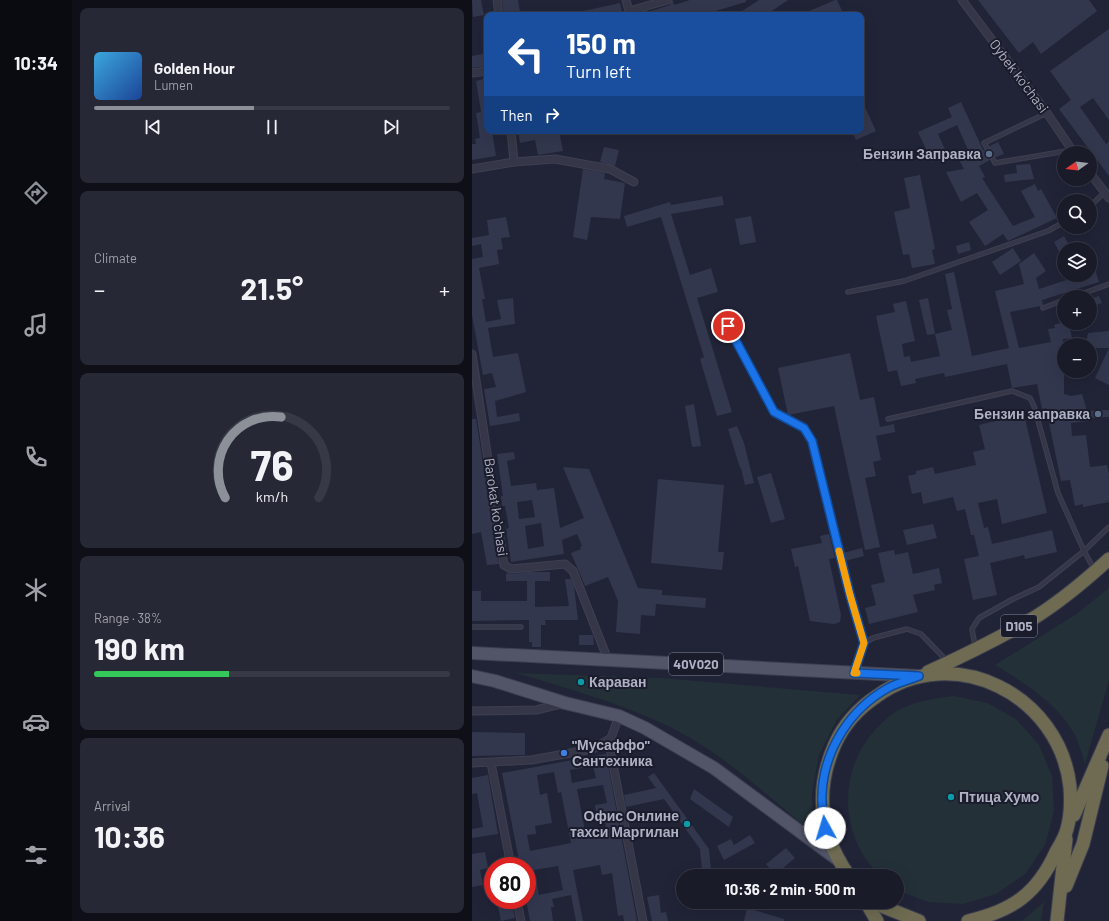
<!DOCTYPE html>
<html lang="en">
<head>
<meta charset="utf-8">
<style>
	body { margin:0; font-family:Barlow,sans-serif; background:#262835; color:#f1f3f6; height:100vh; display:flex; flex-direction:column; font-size:15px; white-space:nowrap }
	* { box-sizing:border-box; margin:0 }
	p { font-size:13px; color:#9fa1a8 }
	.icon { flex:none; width:22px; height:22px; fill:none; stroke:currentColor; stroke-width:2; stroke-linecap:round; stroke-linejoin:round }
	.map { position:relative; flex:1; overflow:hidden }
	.drawer { display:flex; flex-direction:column; gap:8px; padding:8px; background:#0e0f17; width:400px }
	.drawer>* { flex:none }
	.banner { position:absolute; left:12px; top:12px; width:380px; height:122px; border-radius:8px; box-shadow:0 4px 16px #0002,0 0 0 1px #373946; background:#1a4fa0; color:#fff; overflow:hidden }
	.needle { width:26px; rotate:256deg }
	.buttons { position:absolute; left:585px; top:146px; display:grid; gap:8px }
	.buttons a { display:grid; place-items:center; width:40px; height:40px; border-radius:50%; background:#191b29; box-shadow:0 4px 16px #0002,0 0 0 1px #373946; font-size:20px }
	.speed { position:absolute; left:12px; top:857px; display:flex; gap:8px; font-size:20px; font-weight:700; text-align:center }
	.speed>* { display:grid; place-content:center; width:52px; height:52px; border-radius:50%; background:#191b29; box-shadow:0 4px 16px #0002,0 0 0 1px #373946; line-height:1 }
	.speed .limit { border:6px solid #d22; background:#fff; color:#111 }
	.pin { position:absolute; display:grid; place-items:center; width:34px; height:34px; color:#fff; margin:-17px; border:2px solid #fff; border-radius:50%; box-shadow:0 1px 4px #0007 }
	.me { position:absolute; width:44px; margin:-22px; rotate:354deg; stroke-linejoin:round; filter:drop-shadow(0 0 3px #0008) }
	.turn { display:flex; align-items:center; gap:14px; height:84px; padding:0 16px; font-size:18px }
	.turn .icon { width:52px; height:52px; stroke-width:2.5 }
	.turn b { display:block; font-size:28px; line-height:34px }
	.then { display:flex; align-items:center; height:38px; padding:0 16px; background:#0003; gap:8px; font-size:15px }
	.big { font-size:30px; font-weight:700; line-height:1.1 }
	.drawer .widget { flex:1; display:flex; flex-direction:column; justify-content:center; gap:6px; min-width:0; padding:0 14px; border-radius:8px; background:#262835 }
	.drawer .dial { align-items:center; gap:0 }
	.dial svg { height:104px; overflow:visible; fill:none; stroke:#373946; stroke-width:7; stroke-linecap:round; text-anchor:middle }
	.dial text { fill:#f1f3f6; stroke:none }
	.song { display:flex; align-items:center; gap:12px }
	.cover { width:48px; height:48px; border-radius:6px; background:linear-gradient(135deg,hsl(200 70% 55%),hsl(220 70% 35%)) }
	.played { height:4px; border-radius:2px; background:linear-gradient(90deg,#8c9099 45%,#373946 45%) }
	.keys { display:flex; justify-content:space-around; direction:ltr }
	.heat { display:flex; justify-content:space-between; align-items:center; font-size:22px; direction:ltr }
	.charge { height:6px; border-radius:3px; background:linear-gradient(90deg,#34c759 38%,#373946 0) }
	.trip { position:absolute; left:204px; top:869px; width:228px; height:40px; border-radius:20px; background:#191b29; box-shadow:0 4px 16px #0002,0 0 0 1px #373946; font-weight:700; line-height:40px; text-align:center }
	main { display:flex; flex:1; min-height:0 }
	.tabs { display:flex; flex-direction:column; width:72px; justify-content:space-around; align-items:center; background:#0a0b10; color:#9fa1a8 }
	.tabs .icon { width:28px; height:28px }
	.tabs .active { color:#8c9099 }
	.tabs b { font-size:18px; color:#f1f3f6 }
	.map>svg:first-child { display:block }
</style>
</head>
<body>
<main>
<nav class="tabs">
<b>10:34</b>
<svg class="icon active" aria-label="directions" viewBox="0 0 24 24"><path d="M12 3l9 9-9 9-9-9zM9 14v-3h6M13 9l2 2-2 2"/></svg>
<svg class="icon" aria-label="music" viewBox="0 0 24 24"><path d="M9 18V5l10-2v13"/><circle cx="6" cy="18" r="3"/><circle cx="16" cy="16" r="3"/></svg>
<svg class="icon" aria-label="phone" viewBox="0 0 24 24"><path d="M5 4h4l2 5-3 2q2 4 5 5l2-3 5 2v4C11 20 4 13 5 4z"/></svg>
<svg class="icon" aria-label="climate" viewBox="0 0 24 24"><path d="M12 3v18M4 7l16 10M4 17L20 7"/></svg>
<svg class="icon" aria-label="car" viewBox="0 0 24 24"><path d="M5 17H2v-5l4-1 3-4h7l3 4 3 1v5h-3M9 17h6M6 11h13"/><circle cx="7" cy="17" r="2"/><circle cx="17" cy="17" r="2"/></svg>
<svg class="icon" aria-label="filters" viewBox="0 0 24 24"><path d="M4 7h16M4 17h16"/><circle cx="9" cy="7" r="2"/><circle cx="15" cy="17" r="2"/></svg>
</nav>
<section class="drawer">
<div class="widget">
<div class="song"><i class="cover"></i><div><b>Golden Hour</b><p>Lumen</p></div></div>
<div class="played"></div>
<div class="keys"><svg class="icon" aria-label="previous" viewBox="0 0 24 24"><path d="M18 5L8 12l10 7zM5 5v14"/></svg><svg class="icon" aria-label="pause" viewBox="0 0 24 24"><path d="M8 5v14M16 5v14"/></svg><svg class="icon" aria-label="next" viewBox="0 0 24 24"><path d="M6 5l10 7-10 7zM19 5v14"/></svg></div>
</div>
<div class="widget"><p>Climate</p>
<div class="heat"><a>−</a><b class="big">21.5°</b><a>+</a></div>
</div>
<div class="widget dial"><svg viewBox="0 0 100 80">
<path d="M14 69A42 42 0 1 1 86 69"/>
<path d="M14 69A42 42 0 0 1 57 7" stroke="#8c9099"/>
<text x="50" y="56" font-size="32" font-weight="700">76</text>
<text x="50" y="72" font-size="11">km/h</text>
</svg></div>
<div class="widget"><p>Range · 38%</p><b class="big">190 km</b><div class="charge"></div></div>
<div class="widget"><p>Arrival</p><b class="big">10:36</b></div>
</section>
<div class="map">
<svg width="637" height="921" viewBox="0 0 637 921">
	<rect width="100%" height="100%" fill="#212437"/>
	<g fill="#233038">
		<path d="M637,588V680L613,764C610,755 607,744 603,735C585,703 553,683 523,665L603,615Z"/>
		<path d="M44,673L189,678L388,695L364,721L347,755L340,793L341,833C297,797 253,755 202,729C152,704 98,689 44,673Z"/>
		<path d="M482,696L515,703L544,719L567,745L580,776L582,811L573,845L553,874L524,894L491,904L456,902L425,890V876H409C366,837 365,768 406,727C410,723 414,718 419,715C438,701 460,699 482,696Z"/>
		<polygon points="572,902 569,921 550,921"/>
	</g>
	<g fill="#33374e" fill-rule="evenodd">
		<polygon points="0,0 9,0 12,15 1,17"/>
		<polygon points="30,0 46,0 48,12 45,12 46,15 32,15"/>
		<polygon points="201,0 202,5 218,0 274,0 274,2 230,15 166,15 198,5"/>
		<polygon points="287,0 316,0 294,15 264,15"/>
		<polygon points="363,0 365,0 372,15 328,15"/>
		<polygon points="506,0 617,0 625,11 569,54 561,42 547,53"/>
		<polygon points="148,3 151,15 107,15 107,12"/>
		<polygon points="637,29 637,120 621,98 608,107 634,144 637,142 637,176 587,109 599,100 578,71"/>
		<polygon points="15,53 15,66 0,68 0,56"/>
		<polygon points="11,79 15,102 15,131 20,131 24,156 0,160 0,144 4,144 3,139 8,138 4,113 9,112 4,81"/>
		<polygon points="389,98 404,131 384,140 380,131 389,131"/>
		<polygon points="489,102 511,150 516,151 518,146 526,142 532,154 524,157 519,156 518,160 507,166 513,177 510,178 541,226 563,217 549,191 563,184 566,191 569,189 585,218 536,241 531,234 513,246 497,222 516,210 505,193 489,202 474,172 492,169 487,160 493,158 492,155 497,152 485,125 466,134 475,154 460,162 446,132 480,117 476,108"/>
		<polygon points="46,131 87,131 91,151 66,155 63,140 48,143"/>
		<polygon points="132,147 147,150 143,166 128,162"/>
		<polygon points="558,164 562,179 533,182 532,175 545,173 544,165"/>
		<polygon points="111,169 133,173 132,179 153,183 148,219 119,217 115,240 101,237"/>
		<polygon points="448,175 463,249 460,250 463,264 440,268 437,254 431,255 422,212 438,208 432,178"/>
		<polygon points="250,196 252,205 199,214 218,275 239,268 246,292 225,298 260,412 245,416 228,359 232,357 189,217 155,227 152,216 198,202 199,205"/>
		<polygon points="279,216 284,242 268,245 263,219"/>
		<polygon points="34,217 38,237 29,238 31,249 25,250 27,264 7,268 13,299 10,299 14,322 29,319 25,300 41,298 43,324 16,328 21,357 46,353 54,392 23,401 25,417 47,413 48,421 18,426 12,389 24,387 20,373 11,375 0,315 0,259 11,257 9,244 0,246 0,238 17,235 15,220"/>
		<polygon points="592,236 598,247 592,249 588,253 582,242"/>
		<polygon points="497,242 499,250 486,254 484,246"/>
		<polygon points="541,248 549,261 528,275 520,262"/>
		<polygon points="562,253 574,271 564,278 567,289 610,275 618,275 618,260 620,259 627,282 570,300 571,305 569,306 538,312 547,348 579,342 576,329 583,328 582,325 588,323 597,323 600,338 591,339 592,347 589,348 592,362 592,394 599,396 610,394 615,411 637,410 637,417 616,418 616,421 599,423 600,436 614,435 618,467 635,465 637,474 637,502 611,507 611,504 603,506 598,480 589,481 574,408 570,409 565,384 540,388 535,364 473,377 472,373 443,379 444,383 429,386 425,370 416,372 404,316 423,312 421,304 434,301 443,341 430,344 432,357 438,356 439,362 468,356 463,334 480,330 475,310 480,309 473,274 482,272 500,356 537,348 523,291 552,284 547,264"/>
		<polygon points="627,296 630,303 618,307 618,299"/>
		<polygon points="456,298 463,334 455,335 447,300"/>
		<polygon points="637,331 637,348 618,348 618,345 614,345 616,333"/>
		<polygon points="637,348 637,385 623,378"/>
		<polygon points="378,353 388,400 402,397 408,427 422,424 423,432 404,436 409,460 401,462 404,476 393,478 408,547 393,550 362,406 316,415 306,368"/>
		<polygon points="222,404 229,446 220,447 213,406"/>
		<polygon points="552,414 575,513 530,524 525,499 506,503 512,528 516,527 520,544 580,530 585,552 553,559 552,555 518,563 525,595 501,600 492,559 507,556 502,535 499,535 493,509 485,511 481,497 451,504 449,492 440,494 436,476 444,474 444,471 461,467 463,474 504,465 501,452 513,449 507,425"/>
		<polygon points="0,419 4,419 27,564 15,565 9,532 0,534"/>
		<polygon points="265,426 272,443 282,483 273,485 269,468 268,468 256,429"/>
		<path d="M42,452L43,459L35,461L39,486L64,483L65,490L82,488L88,528L112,518L91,467L117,469L166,588L190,590V595L234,598L233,608L184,604L183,616L169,615L168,634L144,632L146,601L136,577L113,586L99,553L109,549L108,547L110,546L105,534L90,540L92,554L39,562L34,529L37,528L33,506H30L29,496H31L25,454ZM60,500L63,517L47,519L45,502ZM69,523L72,546L56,549L53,526Z"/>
		<polygon points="299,473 313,519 299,523 285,477"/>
		<polygon points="186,479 252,485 246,552 252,552 250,570 179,563"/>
		<polygon points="461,524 465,538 435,545 431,530"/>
		<polygon points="357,534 363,558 357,559 369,615 368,622 362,624 338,621 326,566 323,567 319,549 350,543 348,536"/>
		<polygon points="390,548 392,556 373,561 371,553"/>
		<polygon points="422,550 423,555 436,552 441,574 467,568 470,583 462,585 463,590 441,595 446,612 397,624 393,608 404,605 399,585 413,582 406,553"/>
		<polygon points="56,572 78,572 78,581 63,581 63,607 97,606 93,579 99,579 102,586 106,620 73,620 74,625 69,625 69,647 60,647 60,642 57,642 57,620 0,621 0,591 9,591 9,601 55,601 55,581 34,581 34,573 39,574"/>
		<polygon points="107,635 121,635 122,645 107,645"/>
		<polygon points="0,732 53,733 53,755 0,756"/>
		<path d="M134,754L165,921H152L151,915L146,916L140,873L130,875L128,865L101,870L111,921H104L99,895L80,899L82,907H79L81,921H58L54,900L55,866H48L30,773ZM121,766L124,778L100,783L98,770ZM82,772L86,793L89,792L99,843L58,851L55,835L64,834L63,826L80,823L75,793L68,795L65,775ZM131,785L135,803L123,805L124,813L131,812L135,832L114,836L105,789ZM86,866L91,890L67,895L62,870Z"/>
		<polygon points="182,773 237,849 239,870 230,871 228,849 192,799 154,807 152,795 184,788 176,777"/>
		<polygon points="16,775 26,834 0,838 0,829 11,827 5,793 0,794 0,778"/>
		<polygon points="222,789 261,817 257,827 218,799"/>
		<polygon points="278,835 283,843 252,860 245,846 259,839 262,845"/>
		<polygon points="314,848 323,858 303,875 294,864"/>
		<polygon points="13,852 16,868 8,870 11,885 0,887 0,854"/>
		<polygon points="187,895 189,913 194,912 196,921 180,921 175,897"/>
		<polygon points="39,900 43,918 29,921 25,902"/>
		<polygon points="275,908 312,919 312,921 272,921"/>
	</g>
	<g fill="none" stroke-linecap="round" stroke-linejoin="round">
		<g stroke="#3e4051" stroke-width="5.5">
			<g id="lane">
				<polyline points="515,148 512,143 575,113"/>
				<polyline points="521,159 523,163 600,150"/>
				<polyline points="618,206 633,192"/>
				<polyline points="376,292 432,281 576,231 592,222"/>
				<polyline points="601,297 637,284"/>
				<polyline points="571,308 592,300"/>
				<polyline points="255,326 302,412 332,428 340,441 378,595 392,643"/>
				<polyline points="416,419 540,391 558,398 562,406 586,493 612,551 567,587 541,599 507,618 500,629 503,646"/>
				<polyline points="622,569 612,551 637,527"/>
				<polyline points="0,627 49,627"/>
				<polyline points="382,671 392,643 401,638 435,629 449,634 474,660"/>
			</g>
		</g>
		<g stroke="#3e4051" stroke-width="9">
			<g id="street">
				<polyline points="25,0 27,15"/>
				<polyline points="154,0 157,11 196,0"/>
				<polyline points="490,0 575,113 602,153"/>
				<polyline points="0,73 15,71"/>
				<polyline points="39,131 42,162"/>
				<polyline points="0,169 42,162 83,159 138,169 162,182"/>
				<polyline points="618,173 637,198"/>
				<polyline points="0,354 32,565 39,569 93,564 101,571 136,660"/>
				<polyline points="0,711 64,710 89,704"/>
				<polyline points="147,716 139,738 139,754 171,921"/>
				<polyline points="0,763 59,760 121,749 139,738"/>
				<polyline points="19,763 39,866"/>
				<polyline points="45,900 49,921"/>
			</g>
		</g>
		<g stroke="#3e4051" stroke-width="14">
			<g id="primary">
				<polyline points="0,653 446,676"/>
				<polyline points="0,676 23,681 93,703 147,716 173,728 242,768 365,859"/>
			</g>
		</g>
		<g stroke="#3c3e4f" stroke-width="15">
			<g id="highway">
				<path d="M456,672C493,655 530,637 565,616C590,600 614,580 637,559"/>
				<polyline points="602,815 637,735"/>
				<path d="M377,876C348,835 342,791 363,744C372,724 387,708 405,696C482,641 588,695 598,787C599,800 599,815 595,829C593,837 588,845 584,852C565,894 540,911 496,921"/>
				<polyline points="594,886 611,844 630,766"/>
				<polyline points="394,902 405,921"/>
				<polyline points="405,902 412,907 447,921"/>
				<polyline points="585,921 594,839"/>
			</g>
		</g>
		<use href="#lane" stroke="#353748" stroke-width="3.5"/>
		<use href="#street" stroke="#353748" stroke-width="7"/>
		<use href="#primary" stroke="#525568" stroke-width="12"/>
		<use href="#highway" stroke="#6e6b52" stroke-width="13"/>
	</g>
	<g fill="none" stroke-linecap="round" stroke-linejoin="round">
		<g stroke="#114b97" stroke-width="10">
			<path id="route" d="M256,326L302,412L332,428L340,441L378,595L392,643L382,673L447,676C437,680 425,683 416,688C378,709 352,750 350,794C349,805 352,817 353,828"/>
		</g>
		<use href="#route" stroke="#1a73e8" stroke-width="7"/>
		<polyline stroke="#f59e0b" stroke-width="7" points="367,551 378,595 392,643 382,673 385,673"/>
	</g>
	<g fill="#5c6f8a" stroke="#1a1c2c" stroke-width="1.5">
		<circle cx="517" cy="154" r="4"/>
		<circle cx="626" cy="414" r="4"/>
	</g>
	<g fill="#0f9aa8" stroke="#1a1c2c" stroke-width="1.5">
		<circle cx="109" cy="682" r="4"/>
		<circle cx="479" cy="797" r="4"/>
		<circle cx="215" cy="824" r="4"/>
	</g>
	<circle fill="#3f7fe0" stroke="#1a1c2c" stroke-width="1.5" cx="92" cy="753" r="4"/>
	<g text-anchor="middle" stroke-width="4" stroke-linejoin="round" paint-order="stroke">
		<g fill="#1a1c2c" stroke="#828496" stroke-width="1">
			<rect x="529" y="615" width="36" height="22" rx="3"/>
			<rect x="197" y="653" width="54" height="22" rx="3"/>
		</g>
		<g font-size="13" font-weight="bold" fill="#afb1c4">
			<text x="547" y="631">D105</text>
			<text x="224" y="669">40V020</text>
		</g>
		<g font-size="14" fill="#afb1c4" stroke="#1a1c2c">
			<text transform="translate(547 76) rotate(53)" y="5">Oybek ko'chasi</text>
			<text transform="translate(24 507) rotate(82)" y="5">Barokat koʻchasi</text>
		</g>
		<g font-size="14" font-weight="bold" fill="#afb1c4" stroke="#1a1c2c" text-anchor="end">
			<text x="509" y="159">Бензин Заправка</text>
			<text x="618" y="419">Бензин заправка</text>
			<text x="117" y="687" text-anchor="start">Караван</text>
			<text x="100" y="750" text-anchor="start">"Мусаффо"<tspan x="100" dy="16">Сантехника</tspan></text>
			<text x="487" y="802" text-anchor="start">Птица Хумо</text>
			<text x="207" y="821">Офис Онлине<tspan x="207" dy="16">тахси Маргилан</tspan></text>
		</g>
	</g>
</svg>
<div class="buttons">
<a><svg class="needle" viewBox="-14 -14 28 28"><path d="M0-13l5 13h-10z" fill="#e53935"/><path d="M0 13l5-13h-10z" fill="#9fa1a8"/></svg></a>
<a><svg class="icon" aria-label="search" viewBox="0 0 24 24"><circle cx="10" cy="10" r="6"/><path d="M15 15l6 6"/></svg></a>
<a><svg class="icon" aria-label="layers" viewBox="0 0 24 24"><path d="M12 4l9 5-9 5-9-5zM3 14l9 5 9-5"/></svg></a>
<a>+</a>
<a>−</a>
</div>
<div class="speed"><div class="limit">80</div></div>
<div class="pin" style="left:256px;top:326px;background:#d93025"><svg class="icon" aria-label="arrive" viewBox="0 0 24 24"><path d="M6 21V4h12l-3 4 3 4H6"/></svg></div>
<svg class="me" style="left:353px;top:828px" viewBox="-20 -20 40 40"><circle r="19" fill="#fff"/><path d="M0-13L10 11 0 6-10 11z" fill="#1a73e8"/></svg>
<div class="trip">10:36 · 2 min · 500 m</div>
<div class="banner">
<div class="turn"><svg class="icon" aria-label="left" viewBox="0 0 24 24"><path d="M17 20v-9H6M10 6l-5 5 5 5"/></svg><div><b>150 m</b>Turn left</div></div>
<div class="then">Then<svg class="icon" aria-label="right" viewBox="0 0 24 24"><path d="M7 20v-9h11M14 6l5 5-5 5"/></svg></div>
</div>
</div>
</main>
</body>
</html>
